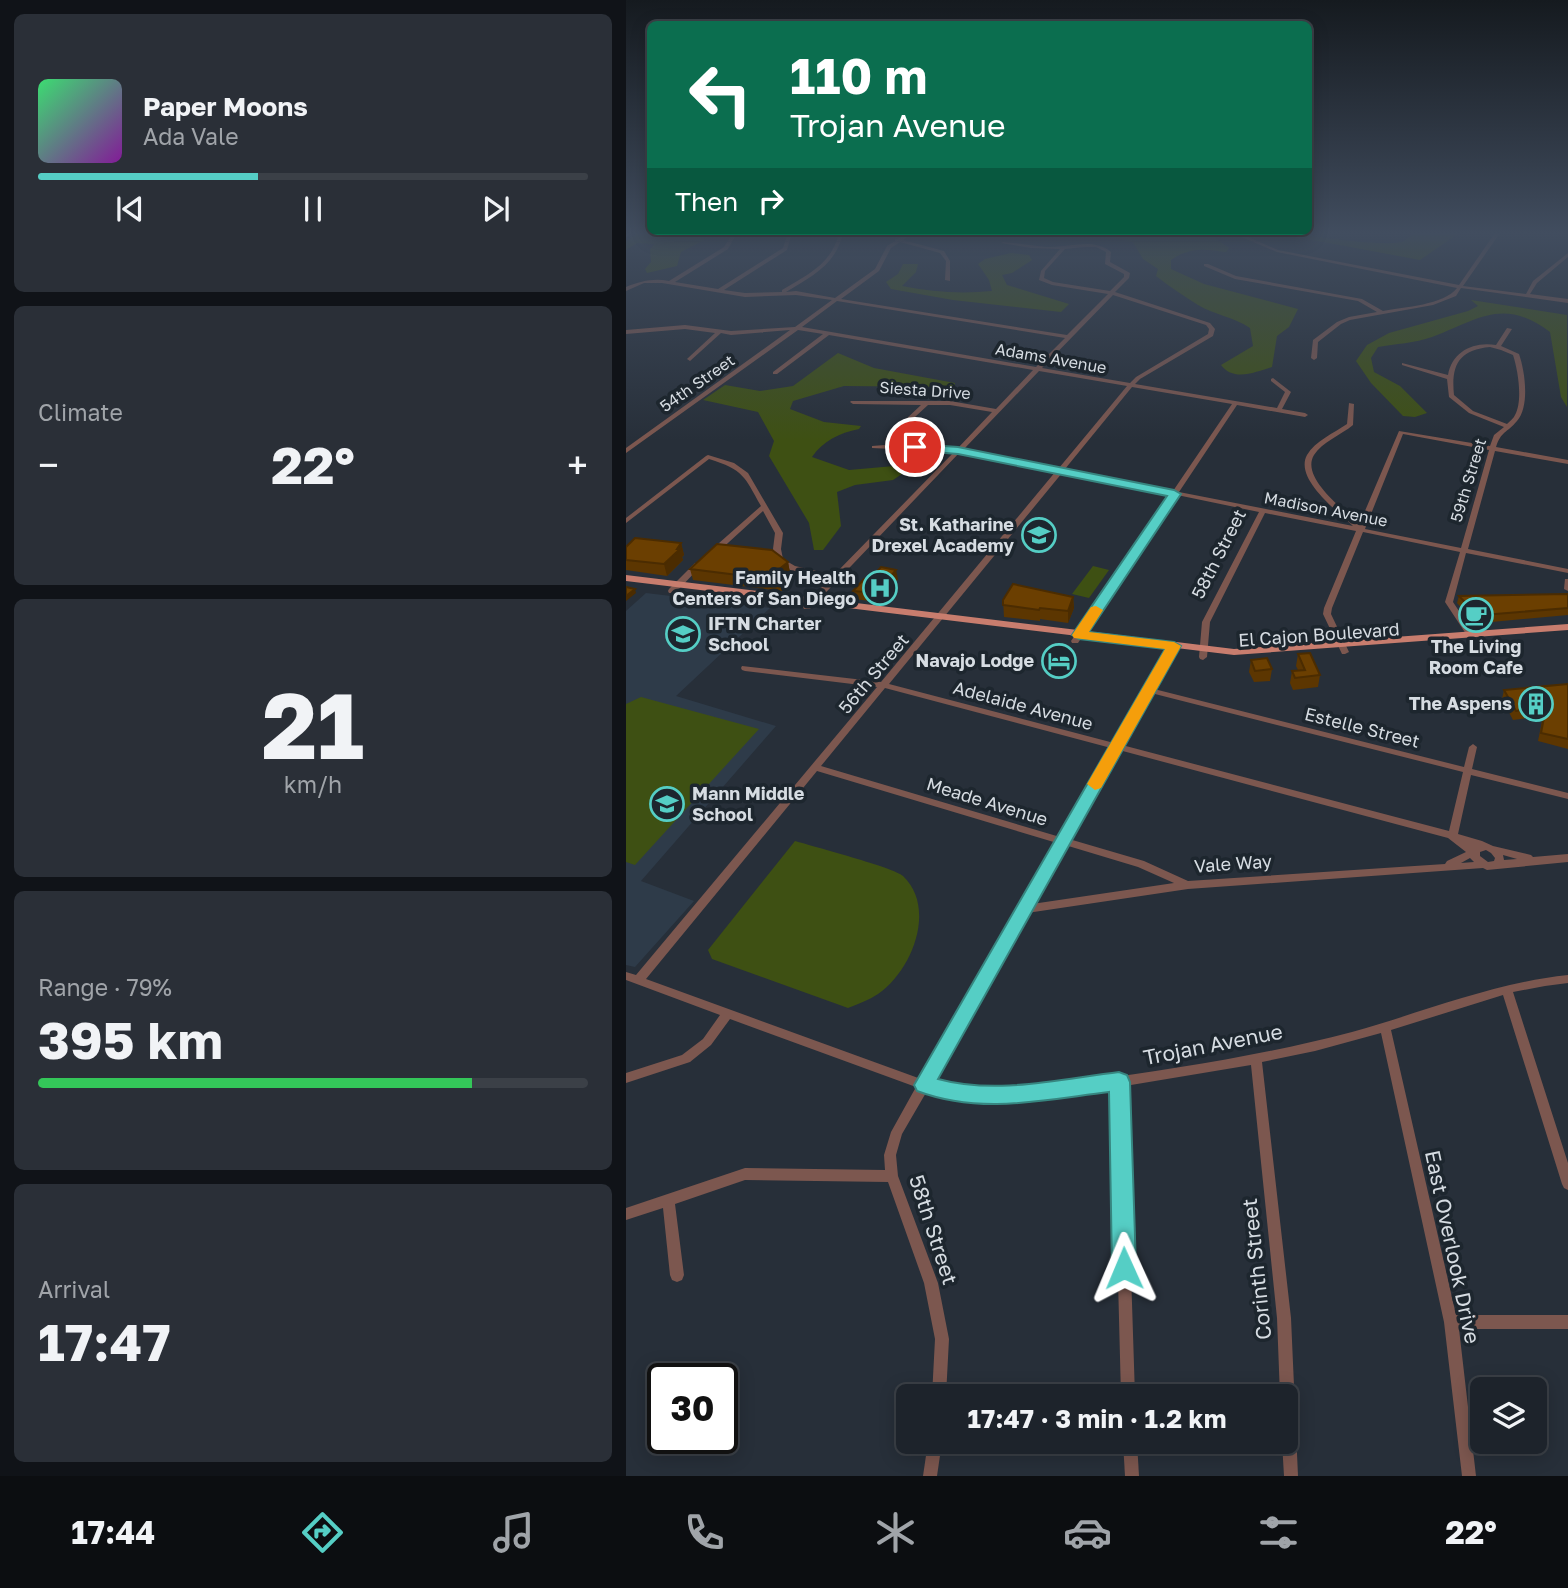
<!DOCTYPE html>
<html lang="en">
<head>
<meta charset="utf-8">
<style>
	body { margin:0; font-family:"Golos Text",sans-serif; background:#2a2f37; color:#f1f3f6; height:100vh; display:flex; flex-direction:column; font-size:26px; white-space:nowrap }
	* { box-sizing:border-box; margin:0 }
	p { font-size:23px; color:#a0a4a9 }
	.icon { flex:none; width:38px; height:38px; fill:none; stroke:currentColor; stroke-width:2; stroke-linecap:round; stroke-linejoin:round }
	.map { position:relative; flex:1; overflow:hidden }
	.sheet { display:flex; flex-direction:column; gap:14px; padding:14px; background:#101318; width:626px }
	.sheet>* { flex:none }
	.guide { position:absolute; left:21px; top:21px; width:665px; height:214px; border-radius:10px; box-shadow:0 4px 18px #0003,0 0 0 2px #3b4047; background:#0b6e4f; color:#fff; overflow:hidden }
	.buttons { position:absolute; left:844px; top:1377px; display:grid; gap:14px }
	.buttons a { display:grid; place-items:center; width:77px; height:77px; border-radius:10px; background:#1d232b; box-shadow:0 4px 18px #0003,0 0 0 2px #3b4047; font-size:35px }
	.speed { position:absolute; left:21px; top:1363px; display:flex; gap:14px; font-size:35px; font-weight:700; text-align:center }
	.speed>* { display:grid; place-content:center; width:91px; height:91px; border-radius:50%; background:#1d232b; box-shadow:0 4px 18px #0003,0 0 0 2px #3b4047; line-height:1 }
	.speed .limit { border:4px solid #111; border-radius:10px; background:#fff; color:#111 }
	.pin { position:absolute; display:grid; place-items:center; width:60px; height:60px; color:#fff; margin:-30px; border:4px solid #fff; border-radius:50%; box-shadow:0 2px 7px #0007 }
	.me { position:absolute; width:77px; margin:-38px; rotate:359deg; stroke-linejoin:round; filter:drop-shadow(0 0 5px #0008) }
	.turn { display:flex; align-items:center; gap:24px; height:147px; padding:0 28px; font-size:32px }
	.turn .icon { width:91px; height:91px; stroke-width:2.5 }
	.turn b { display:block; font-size:49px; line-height:60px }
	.then { display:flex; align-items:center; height:66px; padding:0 28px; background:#0003; gap:14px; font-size:26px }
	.big { font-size:52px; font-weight:700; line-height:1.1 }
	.sheet .widget { flex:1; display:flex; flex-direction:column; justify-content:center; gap:10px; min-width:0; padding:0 24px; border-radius:10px; background:#2a2f37 }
	.sheet .dial { align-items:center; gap:0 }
	.dial b { font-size:91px; line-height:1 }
	.song { display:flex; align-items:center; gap:21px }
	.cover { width:84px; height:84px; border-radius:10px; background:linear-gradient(135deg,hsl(140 70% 55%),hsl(290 70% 35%)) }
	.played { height:7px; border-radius:4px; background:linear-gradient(90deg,#55cec5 40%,#3b4047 40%) }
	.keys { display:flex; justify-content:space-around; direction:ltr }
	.heat { display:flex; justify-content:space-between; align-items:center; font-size:38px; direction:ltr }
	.charge { height:10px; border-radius:5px; background:linear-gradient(90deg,#34c759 79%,#3b4047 0) }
	.trip { position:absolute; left:270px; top:1384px; width:402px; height:70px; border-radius:10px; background:#1d232b; box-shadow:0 4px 18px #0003,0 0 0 2px #3b4047; font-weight:700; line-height:70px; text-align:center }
	.tab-bar { display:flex; height:112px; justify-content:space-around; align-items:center; background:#0c0e11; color:#a0a4a9 }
	.tab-bar .icon { width:49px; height:49px }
	.tab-bar .active { color:#55cec5 }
	.tab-bar b { font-size:32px; color:#f1f3f6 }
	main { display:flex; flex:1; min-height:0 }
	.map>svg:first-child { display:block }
</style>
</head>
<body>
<main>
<section class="sheet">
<div class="widget">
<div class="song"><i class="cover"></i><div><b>Paper Moons</b><p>Ada Vale</p></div></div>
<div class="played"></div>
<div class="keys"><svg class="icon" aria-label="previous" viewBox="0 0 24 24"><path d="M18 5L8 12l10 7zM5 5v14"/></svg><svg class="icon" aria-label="pause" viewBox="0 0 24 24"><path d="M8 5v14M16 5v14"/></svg><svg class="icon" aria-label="next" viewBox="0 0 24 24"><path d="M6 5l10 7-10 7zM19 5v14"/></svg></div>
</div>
<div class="widget"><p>Climate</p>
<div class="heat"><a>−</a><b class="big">22°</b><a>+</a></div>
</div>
<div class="widget dial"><b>21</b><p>km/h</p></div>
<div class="widget"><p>Range · 79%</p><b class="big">395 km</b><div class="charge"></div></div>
<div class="widget"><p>Arrival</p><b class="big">17:47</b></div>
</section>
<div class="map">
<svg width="942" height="1476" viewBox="0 0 942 1476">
	<rect width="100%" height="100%" fill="#272f39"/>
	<polygon fill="#2e3b49" points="20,593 144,608 50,696 150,726 15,881 68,901 9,967 0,965 0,611"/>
	<g fill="#3e5013">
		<polygon points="13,233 68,233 68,236 80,239 55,252 51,266 21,273 19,269 25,262 24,250 28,244 11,243 0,250 0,241"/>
		<path d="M467,233H582L603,248L600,252C579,249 564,247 545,260V269L578,284L672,309L663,327L651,336L646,367C629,372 608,382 595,365L627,346L624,328C608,317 589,315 572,305C558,296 544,287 530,276L532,269L517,259L507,242Z"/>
		<path d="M649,233C676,233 760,249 778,241C781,239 784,236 787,233H833L794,260Z"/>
		<path d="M385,253L403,255L406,260L386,273L376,275L381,285L443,304L435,312L327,300L265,289L260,282L272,274L277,264H292L290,272L276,286C306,292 335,294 366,291L363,280L352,264L359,259Z"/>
		<path d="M845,300L941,315V407L935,397L924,332C877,297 853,319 806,337C789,343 769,344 752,347L745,358L748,372L774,386L801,413L789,417L777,416L745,383L730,361L741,345L763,333L842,311L852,306Z"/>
		<path d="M212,353L248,368L329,383L328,387L218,386L167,401L164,409L198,422L235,426L233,429C213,433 197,441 186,457L223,470L291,464L267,480L229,485L211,492L215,526L197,550H188L183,523L143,456L148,441L132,412L77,400L99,385L134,391L167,386Z"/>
		<polygon points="467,566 483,570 463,598 446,594"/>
		<polygon points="15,697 133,729 9,865 0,862 0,704"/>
		<path d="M169,841C186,846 269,868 277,876C311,908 286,971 252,994C243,1000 232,1004 222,1008L86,959L82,950Z"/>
	</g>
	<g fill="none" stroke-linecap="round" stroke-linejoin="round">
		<g fill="#7c574f" fill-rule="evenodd">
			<path d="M107,233H111L102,249L49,282L92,289L157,248L162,233H166L161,250L98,290L119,293L156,292V290C181,275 206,264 213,233H217C210,265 186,276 160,292L170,291L209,298L249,269L261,246L269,241V239C276,239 279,233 286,233L277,240L318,251L324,261V281L319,280L320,261L314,253L274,242L265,248L253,271L215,299L441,335L482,294L426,285L413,280L415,271L434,249L405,248L375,243L377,242C392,243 406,246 421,247C443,248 467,237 485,252L484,262L504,273L503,278L489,292L584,323L589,329L587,336L514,379L509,384L651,408L659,392L645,381V379L647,378L665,392L656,409L679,413L682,415L679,417L611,405L553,492L727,526C712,511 668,479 681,455C689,441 708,433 721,424L723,403L728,404L727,425C715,435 696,442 688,455C674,478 719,510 733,525L773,431L864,446L868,435L878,427L843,413L823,397L821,379L776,365V363L822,375C826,352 847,341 870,345L881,328L886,329L875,346L893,354C899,371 904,406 891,421C881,433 875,431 870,447L942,460V464L869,451L842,549L942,569V573L840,553L827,602L849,635L848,637H842L819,602L834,552L737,532L706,608L705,614L723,652L719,654H716L697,614L698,608L730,531L639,513L584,622L581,657L577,660L574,659L573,657L576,622L633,512L551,495L452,643H446L445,641L545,494L436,473L263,684L488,743L544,646L548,644L552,646L528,689L838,767L843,747L847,744L851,747L846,769L942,793V799L845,775L832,834L856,841L867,846L905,855L907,857L942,854V862L861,870L857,868L562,889L401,913L306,1082C316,1085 326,1088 337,1090C377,1094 418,1086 459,1081C549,1069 638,1055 726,1032C798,1012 867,983 942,975V983L919,986L887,992L942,1163V1190L938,1188L936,1184L877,995L765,1030L830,1315H942V1329H833L850,1476H836L818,1322L755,1033L689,1051L636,1062L665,1318L672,1476H658L656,1442H660V1396H654L651,1318L625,1065L499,1086L509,1396H495L487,1087C440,1093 380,1107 333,1099C322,1098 311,1094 301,1091L276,1134L270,1155L272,1176L312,1283L323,1339L320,1396H306L309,1339L298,1283L262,1182L119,1180L49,1204L58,1275L56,1280L51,1282L46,1280L44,1275L37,1208L0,1220V1208L119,1168L259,1170L258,1155L265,1132L290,1087L104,1019L85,1045L64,1062L0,1083V1073L56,1055L77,1039L94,1015L0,980V972L10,975L251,687L119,671L116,670L115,668L116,666L255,682L430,471L334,452L184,609H178L177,607L178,605L204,579L164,570L151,562L147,549L149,533L137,511L91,553H88L84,551L135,506C118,476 118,470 83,459L0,523V518L80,456L82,455L108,463L122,473L157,533L155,549L157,559L169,566L208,575L328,452L246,448V446L259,445L260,438L295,405L227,404L224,402L225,401H324L370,409L407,370L203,335L151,374H147V372L197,334L172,330L0,453V448L164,330L105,335L95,333L64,361L61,359L62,358L89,333L59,329L0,334V330L59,325L105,331L169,327L206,300L170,295L119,297L36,283H18L0,291V287C15,281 28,278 43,281L98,247ZM459,247H470L480,252L479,264L498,274V277L484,291L427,282L418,278L419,271L439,249ZM487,295L580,325L583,329L582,334L510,377L504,383L416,368ZM211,301L439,338L410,367L176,327ZM864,347L875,350L887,355C892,370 897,401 889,415C888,418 884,421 881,424L847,411L828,395C825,366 832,350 864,347ZM413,371L501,386L433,468L338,449ZM506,387L606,404L547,491L439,469ZM302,405H324L366,412L332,448L265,446V439ZM777,434L863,450L835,548L739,529ZM259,688L485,748L434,837L195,766ZM525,693L837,772L823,831L496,745ZM493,750L822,838L840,852L821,861L819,864L562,881L518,861L443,839ZM191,771L431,843L295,1079L20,979ZM439,845L512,867L548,883L406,904ZM860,850L865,853L869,858L868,861L862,862L854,856V852ZM877,855L891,859L878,860ZM844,858L848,862L835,863Z"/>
			<path d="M606,233H613L652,250L833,285L869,233H874L837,286L900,294L907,281L942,253V257L911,283L904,294L942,299V303L835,288L830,296L807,305L724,320L715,324L692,342L691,358L688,360L685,358L687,340L711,322L723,317L751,312L732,301L609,279L578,266V264H582L610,276L736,299L757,311C778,307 818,305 831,288L651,252Z"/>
			<polygon points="69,563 75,563 76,565 49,593 43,593 42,591 43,589"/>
			<polygon points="939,579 942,579 942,591 938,589"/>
			<polygon points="302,1442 316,1442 311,1476 297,1476"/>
			<polygon points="497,1442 511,1442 513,1476 499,1476"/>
		</g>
		<g fill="#c87d6e" fill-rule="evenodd">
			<polygon points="0,233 5,233 0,237"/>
			<polygon points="0,575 608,649 942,624 942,630 608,655 0,581"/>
		</g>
	</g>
	<g fill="#5c3601">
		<polygon points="55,543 58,555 56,557 57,560 41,576 0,570 0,547"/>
		<polygon points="162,562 164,573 160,577 162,585 156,591 67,580 64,569"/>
		<polygon points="272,579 252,602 228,599 227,591 243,580"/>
		<polygon points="942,594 942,615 855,623 847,620 831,603 833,596"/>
		<polygon points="447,597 448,608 442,623 414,619 414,621 378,617 377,600"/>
		<polygon points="672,654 694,675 692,687 667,690 664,683 666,671 672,670 670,666"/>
		<polygon points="625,660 646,669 644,681 628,682 623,672"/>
		<polygon points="942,684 942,749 912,741 917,716 887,720 876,699 878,690"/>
	</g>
	<g fill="#4b2c01">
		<polygon points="55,543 58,555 56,557 57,560 41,576 38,564"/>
		<polygon points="162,562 164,573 160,577 162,585 156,591 151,571"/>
		<polygon points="270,570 272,579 252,602 251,593"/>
		<polygon points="9,589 10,593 0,601 0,596"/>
		<polygon points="447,597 448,608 442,623 442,611"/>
	</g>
	<g fill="#6b3f01" stroke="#4b2c01" stroke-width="2">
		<polygon points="9,538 55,543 51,549 54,549 38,564 0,560 0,547"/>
		<polygon points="91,544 146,550 162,562 151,571 159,574 153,580 64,569"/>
		<polygon points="255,567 270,570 251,593 227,591 238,579 243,580"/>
		<polygon points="387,584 447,597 442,611 414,608 413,610 377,605 377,600"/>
		<polygon points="0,587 9,589 0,596"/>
		<polygon points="942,594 942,608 857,615 849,613 833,596"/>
		<polygon points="684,653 694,675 669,678 666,671 679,670 672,654"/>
		<polygon points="641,658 646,669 629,671 625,660"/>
		<polygon points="942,684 942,739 915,733 920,707 890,711 878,690"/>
	</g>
	<linearGradient id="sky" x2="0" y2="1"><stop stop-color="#151a1f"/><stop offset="0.53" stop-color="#414d5f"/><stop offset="1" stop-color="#414d5f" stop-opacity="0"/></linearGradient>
	<rect width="942" height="440" fill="url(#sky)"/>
	<path fill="#55cec5" stroke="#378680" stroke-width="2" d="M289,444L332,447L548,490L555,494L463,632L548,642L555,646L312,1079C371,1095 434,1079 493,1072L501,1075L504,1082L510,1268L506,1277L498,1280L489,1277L486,1268L483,1092C417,1100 355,1115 291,1091L288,1085L539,649L453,639L446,635L541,496L332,454L284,450L283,447Z"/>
	<polygon fill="#f59e0b" points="470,606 477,610 463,632 548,642 555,646 475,788 469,790 461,784 539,649 448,638 446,635 465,607"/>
	<defs>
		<g id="school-ring" transform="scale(1.75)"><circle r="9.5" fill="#1d262e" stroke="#55cec5" stroke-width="1.5"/><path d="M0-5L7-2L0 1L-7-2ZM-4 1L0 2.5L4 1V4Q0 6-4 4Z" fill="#55cec5"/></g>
		<g id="hospital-ring" transform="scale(1.75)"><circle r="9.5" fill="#1d262e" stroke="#55cec5" stroke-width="1.5"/><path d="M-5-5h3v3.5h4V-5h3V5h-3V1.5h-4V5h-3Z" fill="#55cec5"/></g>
		<g id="cafe-ring" transform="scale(1.75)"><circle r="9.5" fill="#1d262e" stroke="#55cec5" stroke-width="1.5"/><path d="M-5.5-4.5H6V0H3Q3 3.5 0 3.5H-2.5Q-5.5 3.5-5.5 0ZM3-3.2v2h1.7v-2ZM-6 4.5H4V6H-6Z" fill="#55cec5"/></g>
		<g id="hotel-ring" transform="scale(1.75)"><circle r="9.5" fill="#1d262e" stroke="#55cec5" stroke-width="1.5"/><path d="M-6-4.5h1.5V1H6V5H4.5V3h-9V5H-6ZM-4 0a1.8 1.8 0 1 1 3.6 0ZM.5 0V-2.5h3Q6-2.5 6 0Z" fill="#55cec5"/></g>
		<g id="building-ring" transform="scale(1.75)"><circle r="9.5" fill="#1d262e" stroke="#55cec5" stroke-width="1.5"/><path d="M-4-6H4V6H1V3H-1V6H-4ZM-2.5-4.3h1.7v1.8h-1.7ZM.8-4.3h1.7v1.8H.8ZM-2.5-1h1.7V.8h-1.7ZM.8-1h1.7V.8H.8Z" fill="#55cec5"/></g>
	</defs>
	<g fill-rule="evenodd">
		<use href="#school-ring" x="413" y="535"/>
		<use href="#hospital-ring" x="254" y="588"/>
		<use href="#cafe-ring" x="850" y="615"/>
		<use href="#school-ring" x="57" y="634"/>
		<use href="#hotel-ring" x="433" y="661"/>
		<use href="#building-ring" x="910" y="704"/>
		<use href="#school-ring" x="41" y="804"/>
	</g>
	<g text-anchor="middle" stroke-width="7" stroke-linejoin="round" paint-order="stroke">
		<g font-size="16" fill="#d6dce2" stroke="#1d262e">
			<text transform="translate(425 358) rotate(10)" y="6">Adams Avenue</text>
			<text transform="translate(71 383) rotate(-35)" y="6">54th Street</text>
			<text transform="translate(299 390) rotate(4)" y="6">Siesta Drive</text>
			<text transform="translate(842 480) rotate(-73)" y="6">59th Street</text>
			<text transform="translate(700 509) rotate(11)" y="6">Madison Avenue</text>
		</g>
		<g font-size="18" font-weight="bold" fill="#d6dce2" stroke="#1d262e" text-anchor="end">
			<text x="388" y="531">St. Katharine<tspan x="388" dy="21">Drexel Academy</tspan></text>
			<text x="230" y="584">Family Health<tspan x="230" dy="21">Centers of San Diego</tspan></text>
			<text x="82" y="630" text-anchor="start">IFTN Charter<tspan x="82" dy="21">School</tspan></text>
			<text x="850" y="653" text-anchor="middle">The Living<tspan x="850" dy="21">Room Cafe</tspan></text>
			<text x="408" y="667">Navajo Lodge</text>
			<text x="886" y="710">The Aspens</text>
			<text x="66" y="800" text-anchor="start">Mann Middle<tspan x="66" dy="21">School</tspan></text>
		</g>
		<g font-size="18" fill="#d6dce2" stroke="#1d262e">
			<text transform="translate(593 554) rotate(-63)" y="6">58th Street</text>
			<text transform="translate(693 635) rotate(-4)" y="6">El Cajon Boulevard</text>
			<text transform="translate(248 674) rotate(-50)" y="6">56th Street</text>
			<text transform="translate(397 706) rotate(15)" y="6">Adelaide Avenue</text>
			<text transform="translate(736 728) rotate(14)" y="6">Estelle Street</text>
			<text transform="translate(361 802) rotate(17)" y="6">Meade Avenue</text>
			<text transform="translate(607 864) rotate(-4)" y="6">Vale Way</text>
		</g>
		<g font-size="21" fill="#d6dce2" stroke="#1d262e">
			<text transform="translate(587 1045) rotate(-11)" y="7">Trojan Avenue</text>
			<text transform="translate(307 1230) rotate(72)" y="7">58th Street</text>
			<text transform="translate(826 1247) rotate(78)" y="7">East Overlook Drive</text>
			<text transform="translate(631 1269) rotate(-96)" y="7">Corinth Street</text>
		</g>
	</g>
</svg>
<div class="buttons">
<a><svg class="icon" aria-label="layers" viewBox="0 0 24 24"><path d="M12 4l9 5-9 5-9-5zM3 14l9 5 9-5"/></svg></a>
</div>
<div class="speed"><div class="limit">30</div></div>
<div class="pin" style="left:289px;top:447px;background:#d93025"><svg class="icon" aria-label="arrive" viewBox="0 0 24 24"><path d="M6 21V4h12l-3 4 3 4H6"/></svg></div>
<svg class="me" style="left:498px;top:1268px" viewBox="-20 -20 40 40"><path d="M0-17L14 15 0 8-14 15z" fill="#55cec5" stroke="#fff" stroke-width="4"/></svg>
<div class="trip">17:47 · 3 min · 1.2 km</div>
<div class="guide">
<div class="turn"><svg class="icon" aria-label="left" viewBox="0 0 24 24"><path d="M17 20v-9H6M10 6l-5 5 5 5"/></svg><div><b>110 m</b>Trojan Avenue</div></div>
<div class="then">Then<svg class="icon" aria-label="right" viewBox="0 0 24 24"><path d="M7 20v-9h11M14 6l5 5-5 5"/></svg></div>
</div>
</div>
</main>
<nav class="tab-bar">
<b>17:44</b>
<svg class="icon active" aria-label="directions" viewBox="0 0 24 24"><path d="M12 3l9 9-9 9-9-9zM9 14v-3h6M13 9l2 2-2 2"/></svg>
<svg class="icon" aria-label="music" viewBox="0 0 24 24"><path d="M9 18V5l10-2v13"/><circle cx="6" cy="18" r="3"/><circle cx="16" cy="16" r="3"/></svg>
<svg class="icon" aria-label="phone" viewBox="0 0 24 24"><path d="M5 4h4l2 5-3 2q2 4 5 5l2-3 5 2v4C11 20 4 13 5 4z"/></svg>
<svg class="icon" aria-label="climate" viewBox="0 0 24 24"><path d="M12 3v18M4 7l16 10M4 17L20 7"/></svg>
<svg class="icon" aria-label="car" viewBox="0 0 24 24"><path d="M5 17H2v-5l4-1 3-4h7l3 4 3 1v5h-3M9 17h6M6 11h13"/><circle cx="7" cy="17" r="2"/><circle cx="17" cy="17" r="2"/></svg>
<svg class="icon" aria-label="filters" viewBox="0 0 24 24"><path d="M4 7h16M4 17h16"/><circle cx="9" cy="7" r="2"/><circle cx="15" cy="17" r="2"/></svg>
<b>22°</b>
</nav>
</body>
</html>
